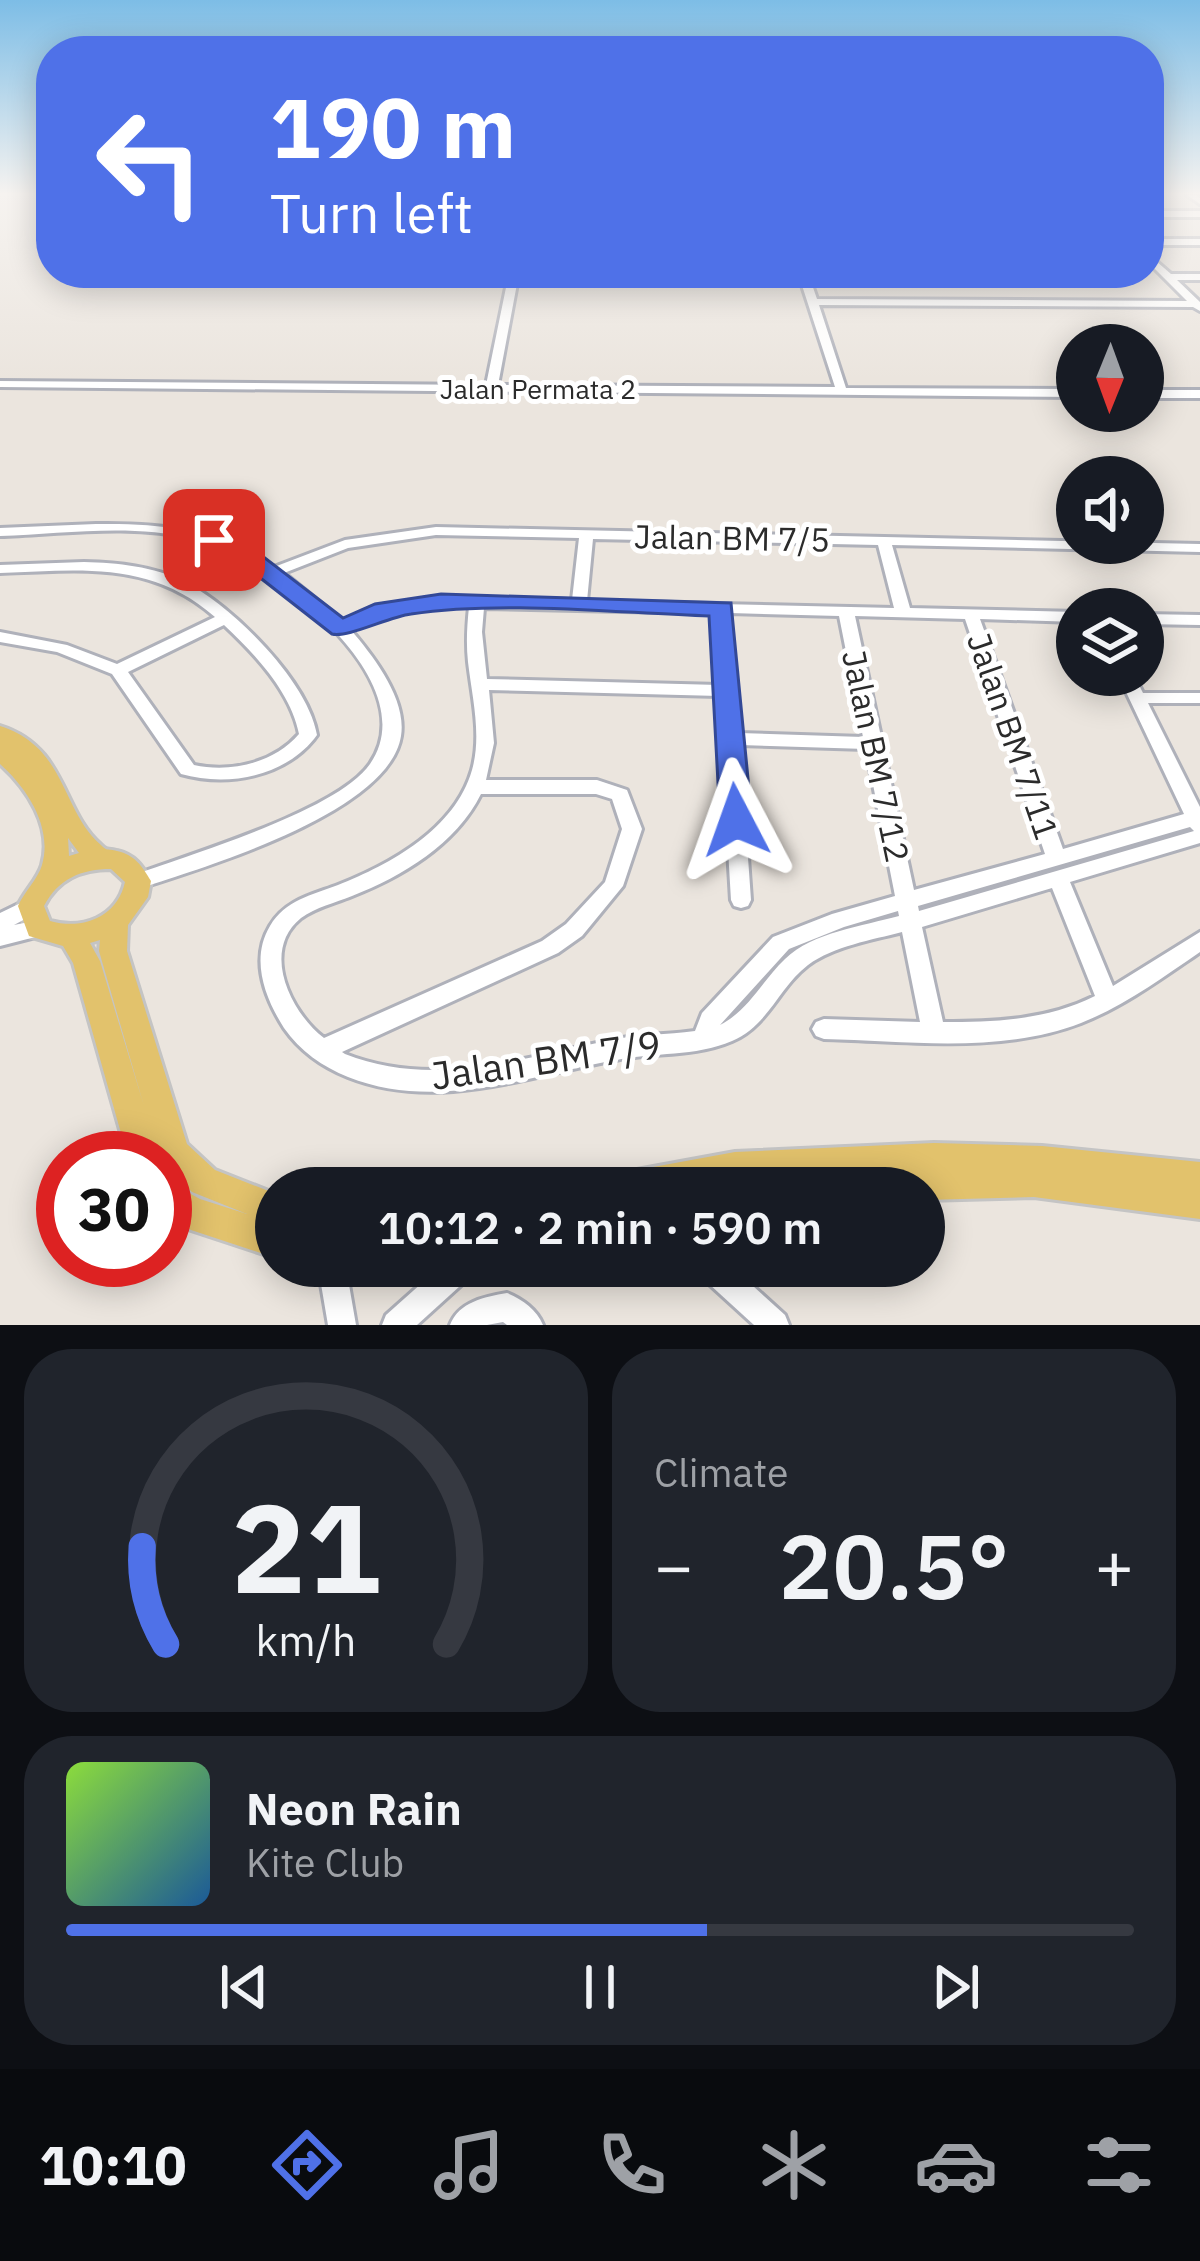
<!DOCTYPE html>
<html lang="en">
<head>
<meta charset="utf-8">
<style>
	body { margin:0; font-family:"IBM Plex Sans",sans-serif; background:#20242c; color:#f1f3f6; height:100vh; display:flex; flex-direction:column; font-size:45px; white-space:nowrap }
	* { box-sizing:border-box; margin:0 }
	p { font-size:39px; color:#9ea1a6 }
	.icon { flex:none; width:66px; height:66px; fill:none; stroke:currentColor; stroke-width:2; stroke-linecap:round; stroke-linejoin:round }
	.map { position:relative; height:1325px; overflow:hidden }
	.details { display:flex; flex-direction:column; gap:24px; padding:24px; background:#0d0f14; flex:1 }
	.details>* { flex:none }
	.top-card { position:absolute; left:36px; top:36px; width:1128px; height:252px; border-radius:48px; box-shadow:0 6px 30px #0003; background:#4f71e8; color:#fff; overflow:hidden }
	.needle { width:78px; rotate:181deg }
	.buttons { position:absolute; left:1056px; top:324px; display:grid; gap:24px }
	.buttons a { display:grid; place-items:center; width:108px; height:108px; border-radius:50%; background:#171b24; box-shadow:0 6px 30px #0003; font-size:60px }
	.speed { position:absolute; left:36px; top:1131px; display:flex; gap:24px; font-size:60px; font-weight:700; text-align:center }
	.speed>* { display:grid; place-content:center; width:156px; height:156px; border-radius:50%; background:#171b24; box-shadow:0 6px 30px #0003; line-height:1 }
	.speed .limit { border:18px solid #d22; background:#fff; color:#111 }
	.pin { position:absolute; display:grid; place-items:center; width:102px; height:102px; color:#fff; margin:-51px; border-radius:24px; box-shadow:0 6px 18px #0006 }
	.me { position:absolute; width:132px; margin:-66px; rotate:356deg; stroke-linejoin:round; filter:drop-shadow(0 0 9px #0008) }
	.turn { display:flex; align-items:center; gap:42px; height:252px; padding:0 36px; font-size:54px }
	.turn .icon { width:156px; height:156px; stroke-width:2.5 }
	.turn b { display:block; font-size:84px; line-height:102px }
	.big { font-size:90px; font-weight:600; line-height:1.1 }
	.details .tile { flex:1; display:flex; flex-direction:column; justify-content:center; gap:18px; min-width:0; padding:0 42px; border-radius:48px; background:#20242c }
	.details .dial { align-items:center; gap:0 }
	.dial svg { height:312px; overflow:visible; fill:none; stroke:#363941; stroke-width:7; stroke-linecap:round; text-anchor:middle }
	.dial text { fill:#f1f3f6; stroke:none }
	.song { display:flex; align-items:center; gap:36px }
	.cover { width:144px; height:144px; border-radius:18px; background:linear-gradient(135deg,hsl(90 70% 55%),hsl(210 70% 35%)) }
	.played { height:12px; border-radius:6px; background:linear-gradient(90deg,#4f71e8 60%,#363941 60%) }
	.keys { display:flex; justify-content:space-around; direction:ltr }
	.heat { display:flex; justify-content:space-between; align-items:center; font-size:66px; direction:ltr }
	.details .tiles { flex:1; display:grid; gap:24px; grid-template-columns:1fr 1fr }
	.tile:last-child { grid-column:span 2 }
	.trip { position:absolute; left:255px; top:1167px; width:690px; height:120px; border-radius:60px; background:#171b24; box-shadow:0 6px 30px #0003; font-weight:600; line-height:120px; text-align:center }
	.tab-bar { display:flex; height:192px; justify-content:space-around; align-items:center; background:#090b0e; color:#9ea1a6 }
	.tab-bar .icon { width:84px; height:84px }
	.tab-bar .selected { color:#4f71e8 }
	.tab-bar b { font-size:54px; color:#f1f3f6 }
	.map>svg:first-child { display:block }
</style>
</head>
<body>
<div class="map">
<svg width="1200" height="1325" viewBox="0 0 1200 1325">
	<rect width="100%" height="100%" fill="#ebe5de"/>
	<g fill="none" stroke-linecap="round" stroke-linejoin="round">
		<g stroke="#afb1ba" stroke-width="6">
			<g id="minor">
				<polygon points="1187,195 1196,195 1200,198 1200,204"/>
				<rect x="1149" y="211" width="51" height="6"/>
				<rect x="1149" y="239" width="51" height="6"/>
				<polygon points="1149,255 1171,274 1200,274 1200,280 1177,280 1200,302 1200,311 1193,307 819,305 846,388 1077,389 1077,397 0,387 0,381 486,385 509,273 519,273 498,385 835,387 798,273 808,273 817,299 1187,301 1149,263"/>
				<rect x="1143" y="390" width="57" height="8"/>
				<path d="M96,524C161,523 220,529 274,567L345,540L436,527L1200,544V552L892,545L910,608L1077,612V622L980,619L1063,849L1184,814L1118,675H1134L1143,693H1200V703H1148L1200,807V843L1070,882L1113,986L1200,932V952C1162,978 1124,1006 1081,1023C1001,1054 908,1041 824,1039L816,1036L812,1029L816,1022L824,1019L920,1022L902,932C872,940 834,946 808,965C779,987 768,1026 732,1041C695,1057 654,1052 616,1060C528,1076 436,1112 348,1077C323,1067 300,1051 284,1028C265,998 250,959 270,926C285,900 312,895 338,885C391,864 455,829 472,770C482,735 472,697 468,662C466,643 467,626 469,607H441L379,615L351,630C373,656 407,699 401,736C389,813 204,867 138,889L131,886L128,881L131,876C187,855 338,811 370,764C429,678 263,557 193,539C132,523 62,534 0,536V528ZM436,535L579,538L572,600L441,597L375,606L343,621L284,573L348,548ZM593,539L878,545L894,608L587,601ZM484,608L715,613L719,685L487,679L482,632ZM730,613L839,616L863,737L739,733ZM855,616L965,619L1045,854L914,890ZM489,690L719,696L731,900L734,906L741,908L748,906L751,900L740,745L866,749L895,896L832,914L773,937L702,1013L695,1031C667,1035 639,1034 611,1040C522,1058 433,1089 345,1054L342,1052L558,953L582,936L623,886L642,829L627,790L597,780H486L494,743ZM481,794H596L612,799L622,829L605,882L566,924L542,941L324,1038C291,1013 260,951 301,918C316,907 335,903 352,896C403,876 456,844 481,794ZM1190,827L1194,831L919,911L918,906ZM1052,888L1095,996C1047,1020 996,1022 943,1022L922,927ZM898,911L899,916C863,926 813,932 785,959C762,981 749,1010 720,1025L789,949L844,927Z"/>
				<path d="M84,562C118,563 153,566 185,582C232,606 308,681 317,735L314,739C283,777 227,787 181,774L112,674L57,652L0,642V632L67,645L117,664L215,617C151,560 79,570 0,573V565ZM224,625C254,653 291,692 299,734C274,763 231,773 194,765L128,672Z"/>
				<polygon points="1143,614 1200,615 1200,625 1143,624"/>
				<polygon points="31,898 38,900 41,906 38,912 14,925 39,920 47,922 50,928 47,934 0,946 0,913"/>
				<polygon points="311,1266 341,1266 348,1279 356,1325 328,1325 321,1284"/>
				<polygon points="441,1266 475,1266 471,1276 417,1325 382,1325 386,1315"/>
				<polygon points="707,1266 731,1266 785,1315 789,1325 754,1325 708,1283 704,1273"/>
				<path d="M507,1293C522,1299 537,1310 543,1325H507L503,1322L487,1325H450C459,1302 484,1297 507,1293Z"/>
			</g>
		</g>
		<g stroke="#c4c4c4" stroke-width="6">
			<g id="major">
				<path d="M0,726C67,747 61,811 101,845C108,852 107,848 117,851C135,855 142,866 151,881L148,897L128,925L127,951L187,1144L215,1170L276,1194V1258L191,1230L165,1215V1180L200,1199L247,1214L192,1192L165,1166V1158H128L73,963L63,946L29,936L18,906C24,892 38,879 42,865C53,827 27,788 0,764ZM68,838L79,853L69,856ZM111,869L125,882C117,918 82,930 50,921L44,906C58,879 81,869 111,869ZM100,940L99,951L144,1106L100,961L90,943Z"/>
				<polygon points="934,1143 1042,1146 1200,1162 1200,1219 1034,1197 924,1200 924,1188 770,1188 773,1181 707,1188 610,1188 614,1177 626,1172 735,1152"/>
			</g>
		</g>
		<use href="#minor" fill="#fff" fill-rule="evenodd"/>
		<use href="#major" fill="#e2c26c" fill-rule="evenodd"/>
	</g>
	<linearGradient id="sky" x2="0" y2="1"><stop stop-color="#7dbde6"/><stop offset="0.51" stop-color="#f6f3f0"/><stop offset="1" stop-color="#f6f3f0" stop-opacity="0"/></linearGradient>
	<rect width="1200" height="380" fill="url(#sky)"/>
	<path fill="#4f71e8" stroke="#334997" stroke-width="3" d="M214,533L248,545L343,618L375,604L441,594L731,603L752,820L747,828H725L720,820L709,616C616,613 502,600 411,614C388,617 348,638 332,634L231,555L203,540Z"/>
	<g text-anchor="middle" stroke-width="10" stroke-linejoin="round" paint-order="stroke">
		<g font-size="27" fill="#2b2b2b" stroke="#fff">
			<text x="538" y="399">Jalan Permata 2</text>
		</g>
		<g font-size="33" fill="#2b2b2b" stroke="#fff">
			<text transform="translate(732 538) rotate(1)" y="12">Jalan BM 7/5</text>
			<text transform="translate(1013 736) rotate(71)" y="12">Jalan BM 7/11</text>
			<text transform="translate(876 756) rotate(78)" y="12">Jalan BM 7/12</text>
		</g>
		<g font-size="39" fill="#2b2b2b" stroke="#fff">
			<text transform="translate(546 1060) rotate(-8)" y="14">Jalan BM 7/9</text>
		</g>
	</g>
</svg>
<div class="buttons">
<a><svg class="needle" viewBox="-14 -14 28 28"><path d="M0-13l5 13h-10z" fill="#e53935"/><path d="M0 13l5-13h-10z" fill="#9ea1a6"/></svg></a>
<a><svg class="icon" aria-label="sound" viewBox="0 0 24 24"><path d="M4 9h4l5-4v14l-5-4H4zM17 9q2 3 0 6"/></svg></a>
<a><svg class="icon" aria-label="layers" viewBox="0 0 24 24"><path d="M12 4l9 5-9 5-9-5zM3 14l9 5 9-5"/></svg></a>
</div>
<div class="speed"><div class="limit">30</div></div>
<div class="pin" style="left:214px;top:540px;background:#d93025"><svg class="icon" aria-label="arrive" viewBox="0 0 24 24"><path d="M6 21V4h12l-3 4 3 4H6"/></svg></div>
<svg class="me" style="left:736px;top:820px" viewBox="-20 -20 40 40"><path d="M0-17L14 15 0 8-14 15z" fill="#4f71e8" stroke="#fff" stroke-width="4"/></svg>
<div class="trip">10:12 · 2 min · 590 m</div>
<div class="top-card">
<div class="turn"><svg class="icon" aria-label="left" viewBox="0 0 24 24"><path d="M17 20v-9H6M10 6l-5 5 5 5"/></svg><div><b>190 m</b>Turn left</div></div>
</div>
</div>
<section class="details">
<div class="tiles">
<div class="tile dial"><svg viewBox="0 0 100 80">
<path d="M14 69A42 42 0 1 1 86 69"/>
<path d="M14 69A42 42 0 0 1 8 44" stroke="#4f71e8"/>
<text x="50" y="56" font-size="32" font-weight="700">21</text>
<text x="50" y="72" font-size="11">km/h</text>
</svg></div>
<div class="tile"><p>Climate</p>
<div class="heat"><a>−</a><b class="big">20.5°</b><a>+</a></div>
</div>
<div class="tile">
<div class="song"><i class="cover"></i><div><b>Neon Rain</b><p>Kite Club</p></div></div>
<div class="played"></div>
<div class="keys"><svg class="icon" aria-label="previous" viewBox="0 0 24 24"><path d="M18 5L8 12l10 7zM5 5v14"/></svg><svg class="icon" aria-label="pause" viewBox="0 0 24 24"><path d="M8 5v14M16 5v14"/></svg><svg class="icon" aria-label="next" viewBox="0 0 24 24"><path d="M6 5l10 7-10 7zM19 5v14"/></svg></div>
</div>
</div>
</section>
<nav class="tab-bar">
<b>10:10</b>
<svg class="icon selected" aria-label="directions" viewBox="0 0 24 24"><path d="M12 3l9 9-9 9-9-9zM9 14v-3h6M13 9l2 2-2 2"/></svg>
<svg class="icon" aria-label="music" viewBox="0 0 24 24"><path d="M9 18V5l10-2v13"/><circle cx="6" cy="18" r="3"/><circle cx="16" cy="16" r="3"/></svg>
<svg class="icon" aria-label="phone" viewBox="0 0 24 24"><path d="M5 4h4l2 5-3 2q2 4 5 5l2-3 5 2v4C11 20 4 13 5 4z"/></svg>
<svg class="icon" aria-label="climate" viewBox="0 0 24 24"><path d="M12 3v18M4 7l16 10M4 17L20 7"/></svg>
<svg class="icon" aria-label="car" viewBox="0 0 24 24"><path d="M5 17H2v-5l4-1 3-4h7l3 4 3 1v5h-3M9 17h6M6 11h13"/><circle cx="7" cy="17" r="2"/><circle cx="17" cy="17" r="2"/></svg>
<svg class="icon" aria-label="filters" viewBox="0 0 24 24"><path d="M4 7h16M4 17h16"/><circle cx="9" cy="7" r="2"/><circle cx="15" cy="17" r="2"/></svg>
</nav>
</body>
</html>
